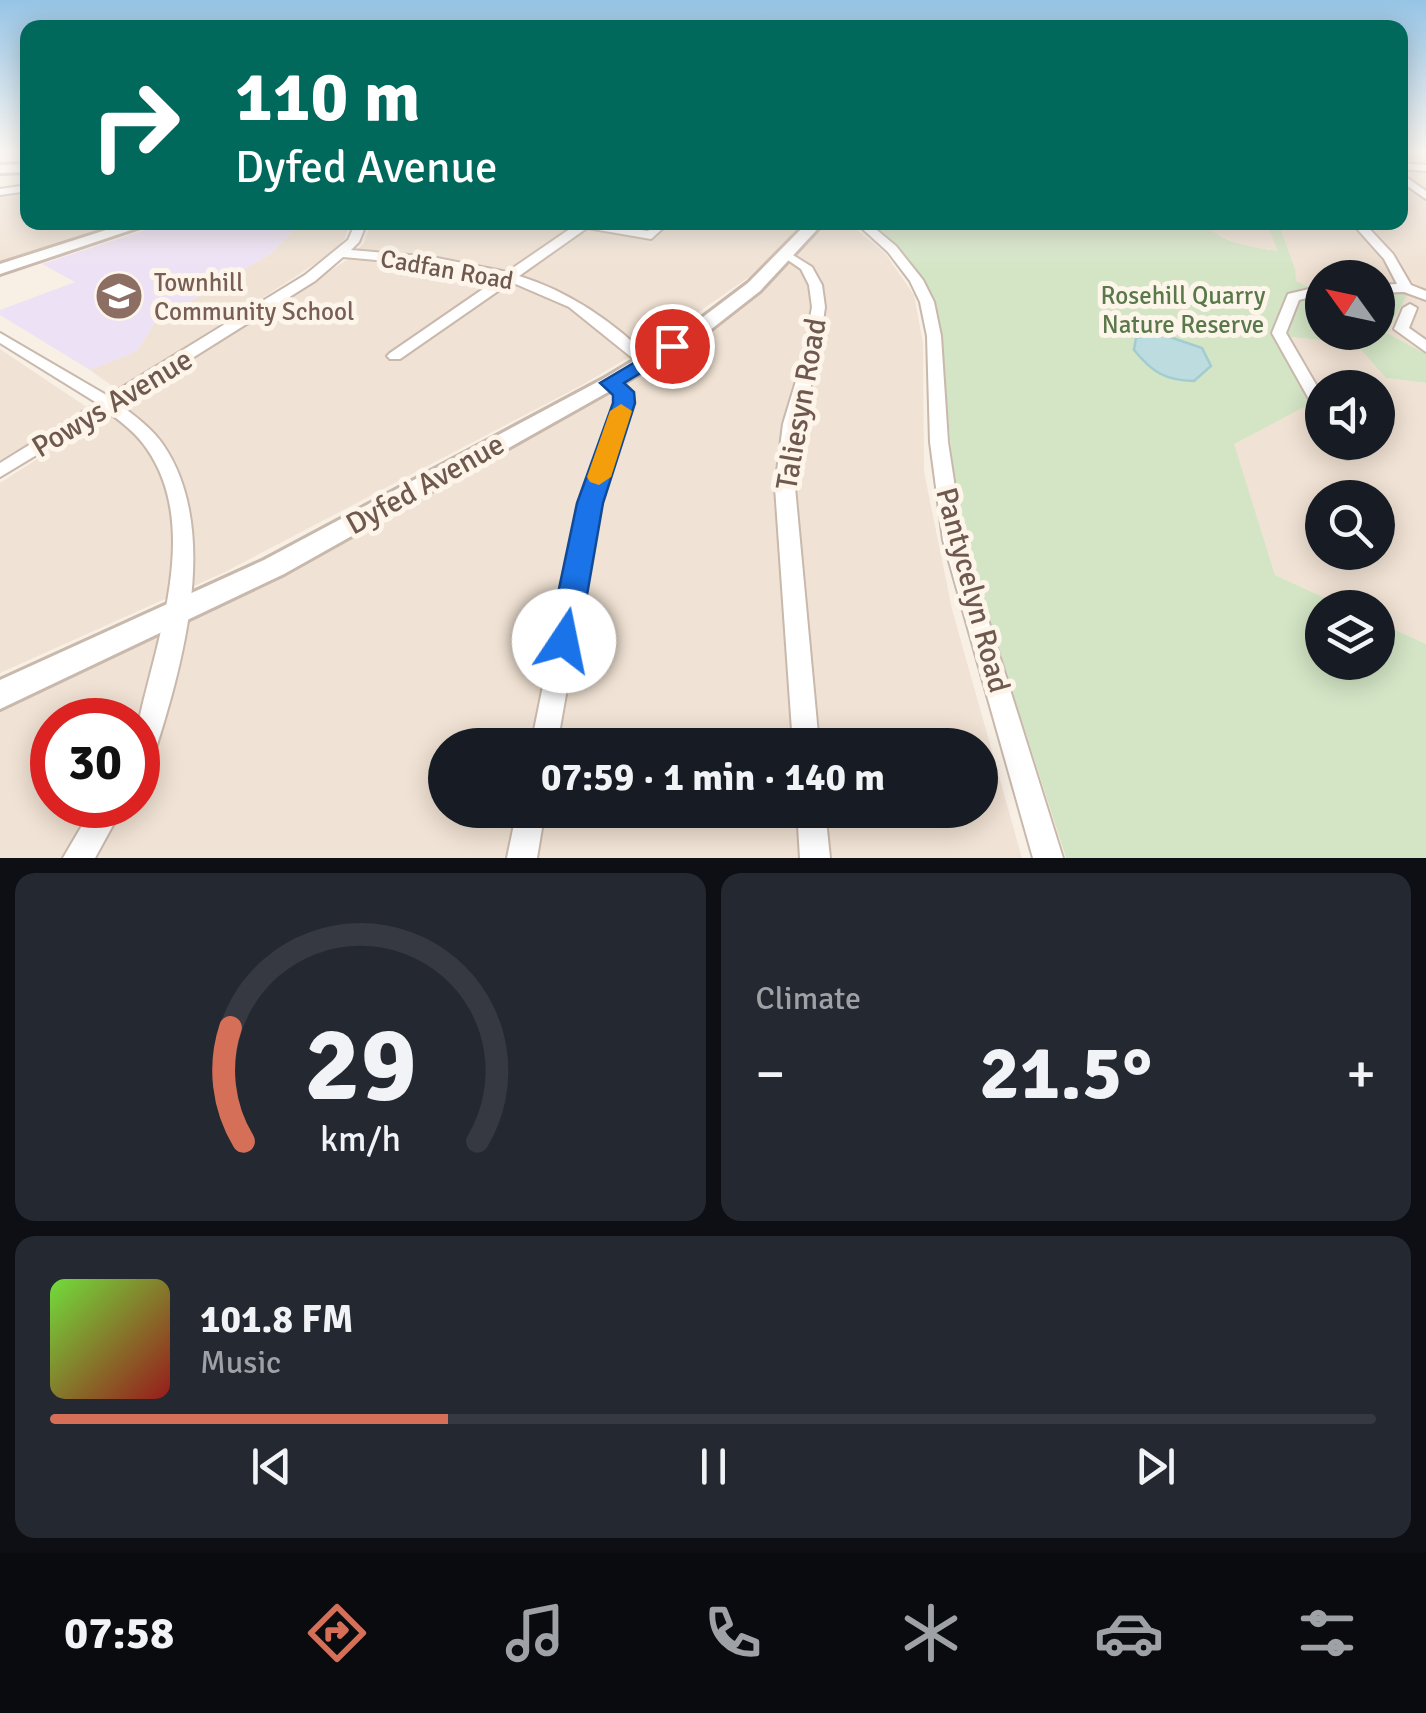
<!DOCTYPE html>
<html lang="en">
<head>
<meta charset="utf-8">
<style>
	body { margin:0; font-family:Signika,sans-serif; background:#242831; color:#f1f3f6; height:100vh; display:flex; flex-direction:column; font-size:38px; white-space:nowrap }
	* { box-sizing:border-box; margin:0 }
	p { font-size:32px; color:#9ea1a6 }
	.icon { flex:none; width:55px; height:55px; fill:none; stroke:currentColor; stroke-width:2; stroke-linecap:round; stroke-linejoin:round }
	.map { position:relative; height:858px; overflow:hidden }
	.panel { display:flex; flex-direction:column; gap:15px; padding:15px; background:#0d0f14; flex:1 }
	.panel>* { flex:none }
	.guide { position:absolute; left:20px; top:20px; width:1388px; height:210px; border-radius:20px; box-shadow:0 5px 25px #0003; background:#00695c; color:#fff; overflow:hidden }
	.needle { width:65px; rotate:303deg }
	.buttons { position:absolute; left:1305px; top:260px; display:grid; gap:20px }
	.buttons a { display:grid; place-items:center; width:90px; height:90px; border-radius:50%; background:#171b24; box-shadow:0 5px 25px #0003; font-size:50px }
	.speed { position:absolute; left:30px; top:698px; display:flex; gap:20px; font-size:50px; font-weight:700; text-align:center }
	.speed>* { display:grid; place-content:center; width:130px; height:130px; border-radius:50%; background:#171b24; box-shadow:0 5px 25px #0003; line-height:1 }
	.speed .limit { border:15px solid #d22; background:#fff; color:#111 }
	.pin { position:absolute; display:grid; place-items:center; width:85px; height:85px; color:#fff; margin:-42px; border:5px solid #fff; border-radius:50%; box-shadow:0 2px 10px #0007 }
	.me { position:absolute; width:110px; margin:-55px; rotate:11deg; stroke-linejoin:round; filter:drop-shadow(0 0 8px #0008) }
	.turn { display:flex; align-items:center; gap:35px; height:210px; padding:0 50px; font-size:45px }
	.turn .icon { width:130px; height:130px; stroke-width:2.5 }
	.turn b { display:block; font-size:70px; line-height:85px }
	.big { font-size:75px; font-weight:700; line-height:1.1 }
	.panel .widget { flex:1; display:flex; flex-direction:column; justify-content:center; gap:15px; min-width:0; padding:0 35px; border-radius:20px; background:#242831 }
	.panel .dial { align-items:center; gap:0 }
	.dial svg { height:260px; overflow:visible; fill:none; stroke:#363941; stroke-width:7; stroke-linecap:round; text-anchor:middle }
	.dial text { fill:#f1f3f6; stroke:none }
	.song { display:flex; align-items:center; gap:30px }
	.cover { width:120px; height:120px; border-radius:15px; background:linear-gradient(135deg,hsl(100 70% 55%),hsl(0 70% 35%)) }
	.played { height:10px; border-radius:5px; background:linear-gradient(90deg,#d56f58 30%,#363941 30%) }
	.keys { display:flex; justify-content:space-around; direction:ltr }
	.heat { display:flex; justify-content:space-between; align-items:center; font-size:55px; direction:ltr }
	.panel .tiles { flex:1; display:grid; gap:15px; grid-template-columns:1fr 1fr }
	.widget:last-child { grid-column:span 2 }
	.trip { position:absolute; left:428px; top:728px; width:570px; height:100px; border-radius:50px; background:#171b24; box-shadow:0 5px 25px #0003; font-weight:700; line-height:100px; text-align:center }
	.menu { display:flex; height:160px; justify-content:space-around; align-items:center; background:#090b0e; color:#9ea1a6 }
	.menu .icon { width:70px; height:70px }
	.menu .active { color:#d56f58 }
	.menu b { font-size:45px; color:#f1f3f6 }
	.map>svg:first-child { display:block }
</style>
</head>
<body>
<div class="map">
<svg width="1426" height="858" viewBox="0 0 1426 858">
	<rect width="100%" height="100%" fill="#f9f0e5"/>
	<g fill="#f0e2d4" fill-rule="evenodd">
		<polygon points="1400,150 1426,150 1426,354 1387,333 1406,296 1401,291 1378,292 1378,278 1322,278 1321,294 1292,282 1279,251 1245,246 1212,233 1202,223 1400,222"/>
		<polygon points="27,190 28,222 136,223 0,264 0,194"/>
		<polygon points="294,223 350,223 344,240 333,252 129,385 115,388 90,370 137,351 155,322 270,254 290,234"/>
		<polygon points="371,223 800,223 787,241 749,277 655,342 582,385 225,572 0,673 0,483 348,259 364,243"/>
		<path d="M824,223H849L885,253L914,295L923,343L924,472L952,609L1022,858H0V711L271,578L607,395L729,317L790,263ZM52,720H138V805H52ZM445,745H980V810H445Z"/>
		<path d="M1272,335L1357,344L1386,378L1426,383V644L1378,622V608L1345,607L1275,575L1233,443L1310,404ZM1322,388H1378V442H1322ZM1322,498H1378V552H1322Z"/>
		<polygon points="0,349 88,408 0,461"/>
	</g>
	<polygon fill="#ede1f5" points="167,223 294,223 290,234 270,254 155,322 137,351 90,370 0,315 0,310 75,282 42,264"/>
	<path fill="#d3e5c5" d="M866,223H1202C1222,243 1251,247 1278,251L1269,229L1216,223H1278L1295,269L1296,281L1322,294V332H1378V292L1401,291L1407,295L1387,333L1426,354V383L1386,378L1356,344L1273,335L1310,404L1234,444L1275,575L1345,607L1322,608V662H1378V622L1426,644V858H1066L977,581L954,479L938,315L923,281L907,259Z"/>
	<path fill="#bcdce0" stroke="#a3ccd1" stroke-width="2.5" d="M1158,333L1202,348L1211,366L1194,381C1165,380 1153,373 1134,350L1136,338Z"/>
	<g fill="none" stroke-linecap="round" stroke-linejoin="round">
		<g stroke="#c9b8ac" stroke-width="4">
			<g id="minor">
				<polygon points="1400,163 1426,165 1426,171 1400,169"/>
				<polygon points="1400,173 1426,191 1426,199 1400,181"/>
				<polygon points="28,185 28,191 0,195 0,189"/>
				<path d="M356,222H367L359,242L351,250L432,257L507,272L580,222L648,231L658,222H670L651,239L587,228L519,276C571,292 616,324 654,362L646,367L641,365L569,307L511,282L400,359H390L387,356L390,353L499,278L432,265L343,257L315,281L119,404C135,416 153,429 164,446C222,533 181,670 152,761L148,770L138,774C138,756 135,736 139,720C157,638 201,527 147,449C137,434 122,422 108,412L0,477V463L97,403L0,343V333L108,396L305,275L348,240Z"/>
				<polygon points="855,222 867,222 896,246 923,280 934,302 941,336 948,442 963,540 1063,858 1033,858 943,540 930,442 927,336 920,302 910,281 888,252"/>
				<polygon points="1351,222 1363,222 1393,254 1411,285 1426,291 1426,300 1404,292 1378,293 1378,285 1397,284 1384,259"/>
				<polygon points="788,252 812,267 822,285 825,307 818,358 801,424 795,487 819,745 793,745 775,487 783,424 803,358 812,307 809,285 801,269 782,256"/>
				<polygon points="1322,286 1322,294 1299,300 1286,333 1322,395 1322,413 1314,408 1272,333 1288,294"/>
				<polygon points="1410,304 1417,308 1409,328 1426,340 1426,352 1394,329 1403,308"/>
				<polygon points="610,378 629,389 632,403 600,503 557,745 531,745 580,503 616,403 615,394 602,383"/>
				<polygon points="1333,442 1351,442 1357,453 1348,459 1342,457"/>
				<polygon points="94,805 124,805 95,858 63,858"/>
				<polygon points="517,810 545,810 537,858 507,858"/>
				<polygon points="797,810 825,810 830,858 800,858"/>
			</g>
		</g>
		<g stroke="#c9b8ac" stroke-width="6">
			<g id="tertiary">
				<polygon points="28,164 28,172 0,173 0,165"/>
				<polygon points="131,222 155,222 0,274 0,264"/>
				<polygon points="808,222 824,222 760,291 705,334 617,387 284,574 0,709 0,680 264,560 603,379 691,326 748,283"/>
			</g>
		</g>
		<use href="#minor" fill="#fff" fill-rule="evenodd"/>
		<use href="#tertiary" fill="#fff" fill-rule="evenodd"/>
	</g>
	<linearGradient id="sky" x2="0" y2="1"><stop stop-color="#96c4e5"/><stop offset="0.56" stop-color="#fcf8f3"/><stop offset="1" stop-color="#fcf8f3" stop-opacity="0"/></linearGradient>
	<rect width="1426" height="270" fill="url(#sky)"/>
	<polygon fill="#1a73e8" stroke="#114b97" stroke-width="2.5" points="672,340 679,342 679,350 624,383 634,392 635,403 603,503 579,641 575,650 564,654 553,650 548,641 577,503 613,403 613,395 600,383"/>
	<polygon fill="#f59e0b" points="621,404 632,411 611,477 599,485 590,482 587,477 610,411"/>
	<defs>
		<g id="school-disc" transform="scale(2.5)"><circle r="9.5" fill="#8d6e63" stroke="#fdf5ea"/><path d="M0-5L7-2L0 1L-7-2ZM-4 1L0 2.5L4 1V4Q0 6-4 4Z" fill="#fff"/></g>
	</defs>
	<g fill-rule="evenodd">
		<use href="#school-disc" x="119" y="296"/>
	</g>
	<g text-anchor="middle" stroke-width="10" stroke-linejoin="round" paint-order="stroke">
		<g font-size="25" fill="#6f584d" stroke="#fdf5ea">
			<text transform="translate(447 269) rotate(10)" y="9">Cadfan Road</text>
		</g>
		<g font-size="25" fill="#785e54" stroke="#fdf5ea" text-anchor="start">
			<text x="154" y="291">Townhill<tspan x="154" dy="29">Community School</tspan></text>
		</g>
		<g font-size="25" fill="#59794a" stroke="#fdf5ea">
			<text x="1183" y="304">Rosehill Quarry<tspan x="1183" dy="29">Nature Reserve</tspan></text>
		</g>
		<g font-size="30" fill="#6f584d" stroke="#fdf5ea">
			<text transform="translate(112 403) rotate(-31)" y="10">Powys Avenue</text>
			<text transform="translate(801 404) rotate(-80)" y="10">Taliesyn Road</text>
			<text transform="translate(425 484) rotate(-29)" y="10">Dyfed Avenue</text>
			<text transform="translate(973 590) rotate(75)" y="10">Pantycelyn Road</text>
		</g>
	</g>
</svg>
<div class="buttons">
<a><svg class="needle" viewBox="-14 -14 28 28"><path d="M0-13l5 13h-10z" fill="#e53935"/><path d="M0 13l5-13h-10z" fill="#9ea1a6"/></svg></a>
<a><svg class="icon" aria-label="sound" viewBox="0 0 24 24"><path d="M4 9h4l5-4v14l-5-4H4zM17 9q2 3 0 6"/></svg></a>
<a><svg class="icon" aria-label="search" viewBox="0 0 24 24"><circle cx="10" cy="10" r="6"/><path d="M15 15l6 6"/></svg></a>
<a><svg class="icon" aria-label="layers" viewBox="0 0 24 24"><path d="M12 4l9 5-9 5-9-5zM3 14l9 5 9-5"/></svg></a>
</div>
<div class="speed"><div class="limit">30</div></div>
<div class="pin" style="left:672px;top:346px;background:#d93025"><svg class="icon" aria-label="arrive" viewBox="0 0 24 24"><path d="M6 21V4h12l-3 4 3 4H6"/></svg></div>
<svg class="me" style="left:564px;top:641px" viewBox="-20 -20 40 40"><circle r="19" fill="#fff"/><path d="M0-13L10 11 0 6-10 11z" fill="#1a73e8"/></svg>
<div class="trip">07:59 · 1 min · 140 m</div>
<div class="guide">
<div class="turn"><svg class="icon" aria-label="right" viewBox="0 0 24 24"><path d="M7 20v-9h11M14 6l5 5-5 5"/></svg><div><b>110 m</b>Dyfed Avenue</div></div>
</div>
</div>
<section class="panel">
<div class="tiles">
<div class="widget dial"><svg viewBox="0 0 100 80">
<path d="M14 69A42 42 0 1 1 86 69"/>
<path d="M14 69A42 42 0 0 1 10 34" stroke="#d56f58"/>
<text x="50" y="56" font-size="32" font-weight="700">29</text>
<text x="50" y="72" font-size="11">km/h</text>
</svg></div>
<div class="widget"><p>Climate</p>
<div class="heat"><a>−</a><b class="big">21.5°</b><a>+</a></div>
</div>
<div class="widget">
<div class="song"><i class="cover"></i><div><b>101.8 FM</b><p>Music</p></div></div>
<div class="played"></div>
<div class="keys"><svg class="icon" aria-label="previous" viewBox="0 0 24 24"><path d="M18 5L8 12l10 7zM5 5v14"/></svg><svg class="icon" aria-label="pause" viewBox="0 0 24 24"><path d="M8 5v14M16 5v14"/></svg><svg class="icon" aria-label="next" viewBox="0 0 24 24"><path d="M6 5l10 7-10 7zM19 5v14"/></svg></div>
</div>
</div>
</section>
<nav class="menu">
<b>07:58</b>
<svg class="icon active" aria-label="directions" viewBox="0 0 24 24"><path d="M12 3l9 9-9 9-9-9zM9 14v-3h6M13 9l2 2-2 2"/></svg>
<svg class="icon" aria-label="music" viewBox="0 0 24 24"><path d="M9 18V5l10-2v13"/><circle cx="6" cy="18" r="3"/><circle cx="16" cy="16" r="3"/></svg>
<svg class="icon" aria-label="phone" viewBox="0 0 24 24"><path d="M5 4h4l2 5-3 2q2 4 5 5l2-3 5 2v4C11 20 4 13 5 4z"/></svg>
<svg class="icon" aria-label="climate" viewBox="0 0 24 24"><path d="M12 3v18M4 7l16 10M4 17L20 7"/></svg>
<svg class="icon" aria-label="car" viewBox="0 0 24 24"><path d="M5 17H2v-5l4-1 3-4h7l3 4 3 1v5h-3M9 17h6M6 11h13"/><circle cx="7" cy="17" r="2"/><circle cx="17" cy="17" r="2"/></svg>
<svg class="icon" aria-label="filters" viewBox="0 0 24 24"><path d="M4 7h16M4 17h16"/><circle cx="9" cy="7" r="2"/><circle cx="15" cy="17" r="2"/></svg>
</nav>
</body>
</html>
